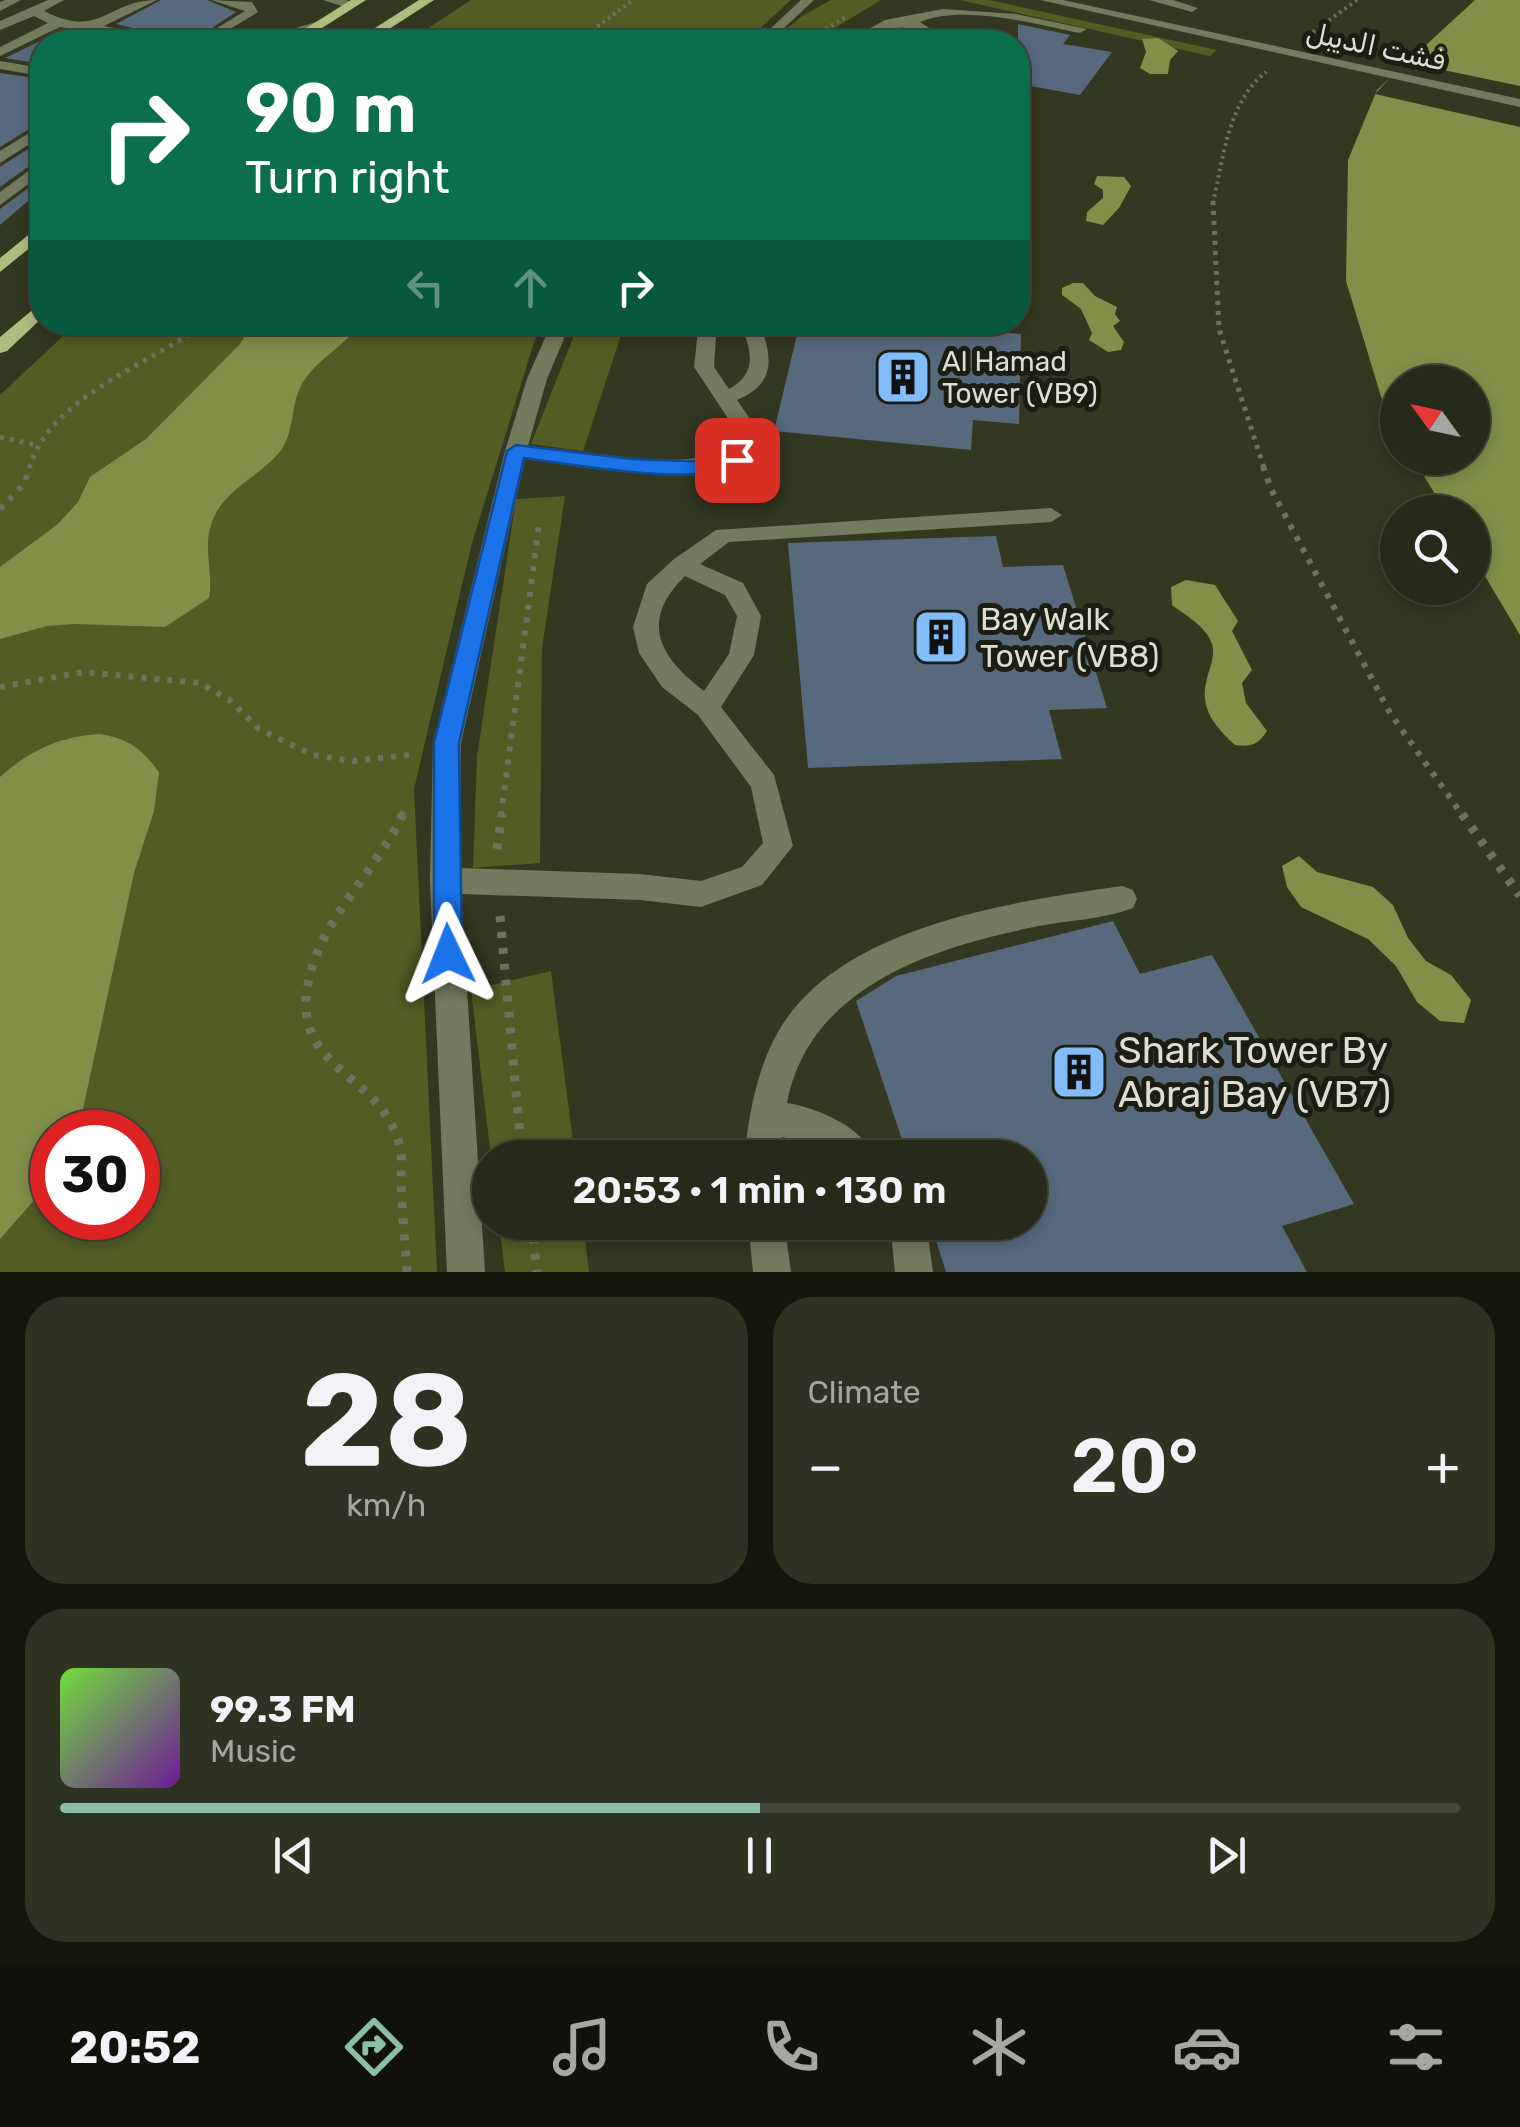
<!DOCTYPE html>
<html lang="en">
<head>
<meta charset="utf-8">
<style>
	body { margin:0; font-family:Rubik,"Noto Naskh Arabic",sans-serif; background:#2e3221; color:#f1f3f6; height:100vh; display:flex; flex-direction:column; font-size:38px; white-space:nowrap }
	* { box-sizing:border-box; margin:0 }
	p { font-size:32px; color:#a4a7a2 }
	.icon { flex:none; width:55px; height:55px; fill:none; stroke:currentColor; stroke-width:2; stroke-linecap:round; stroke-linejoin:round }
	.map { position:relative; height:1272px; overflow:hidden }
	.sheet { display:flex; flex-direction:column; gap:25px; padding:25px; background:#15170d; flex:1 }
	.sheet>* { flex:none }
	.guide { position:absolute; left:30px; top:30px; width:1000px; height:305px; border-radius:40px; box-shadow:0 5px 15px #0003,0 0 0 2px #424637; background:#0b6e4f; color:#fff; overflow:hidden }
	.needle { width:65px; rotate:303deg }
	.fabs { position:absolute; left:1380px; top:365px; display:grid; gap:20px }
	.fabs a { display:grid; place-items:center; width:110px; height:110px; border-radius:50%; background:#262a18; box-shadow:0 5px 15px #0003,0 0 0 2px #424637; font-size:50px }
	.speed { position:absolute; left:30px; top:1110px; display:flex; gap:20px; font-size:50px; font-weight:700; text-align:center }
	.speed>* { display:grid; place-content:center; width:130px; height:130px; border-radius:50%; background:#262a18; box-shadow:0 5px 15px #0003,0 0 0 2px #424637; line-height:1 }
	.speed .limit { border:15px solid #d22; background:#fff; color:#111 }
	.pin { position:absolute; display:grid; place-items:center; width:85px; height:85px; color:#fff; margin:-42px; border-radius:20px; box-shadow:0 5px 15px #0006 }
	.me { position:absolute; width:110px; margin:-55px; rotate:358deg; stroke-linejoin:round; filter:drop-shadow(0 0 8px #0008) }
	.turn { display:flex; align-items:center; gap:35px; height:210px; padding:0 50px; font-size:45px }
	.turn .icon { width:130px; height:130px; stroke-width:2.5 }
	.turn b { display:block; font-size:70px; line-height:85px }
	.lanes { display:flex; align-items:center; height:95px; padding:0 50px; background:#0003; justify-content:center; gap:50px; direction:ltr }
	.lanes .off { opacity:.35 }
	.big { font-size:75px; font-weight:600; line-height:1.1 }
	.sheet .tile { flex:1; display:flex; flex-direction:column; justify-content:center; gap:15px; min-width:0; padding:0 35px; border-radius:40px; background:#2e3221 }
	.sheet .dial { align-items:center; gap:0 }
	.dial b { font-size:130px; line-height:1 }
	.song { display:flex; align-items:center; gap:30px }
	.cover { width:120px; height:120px; border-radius:15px; background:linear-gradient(135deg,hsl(100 70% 55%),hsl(280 70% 35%)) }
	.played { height:10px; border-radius:5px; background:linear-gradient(90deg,#8abfa5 50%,#424637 50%) }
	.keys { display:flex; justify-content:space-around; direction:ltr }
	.heat { display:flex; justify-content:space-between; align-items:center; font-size:55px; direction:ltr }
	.sheet .tiles { flex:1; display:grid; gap:25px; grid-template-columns:1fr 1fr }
	.tile:last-child { grid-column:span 2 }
	.trip { position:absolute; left:472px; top:1140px; width:575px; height:100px; border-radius:50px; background:#262a18; box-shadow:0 5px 15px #0003,0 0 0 2px #424637; font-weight:600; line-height:100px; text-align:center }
	.tabs { display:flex; height:160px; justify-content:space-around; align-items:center; background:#0f110a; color:#a4a7a2 }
	.tabs .icon { width:70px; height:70px }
	.tabs .on { color:#8abfa5 }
	.tabs b { font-size:45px; color:#f1f3f6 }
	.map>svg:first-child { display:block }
</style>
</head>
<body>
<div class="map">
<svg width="1520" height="1272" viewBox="0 0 1520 1272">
	<rect width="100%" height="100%" fill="#333820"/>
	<g fill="#525c23" fill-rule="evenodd">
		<polygon points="471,0 791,0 745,42 407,42"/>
		<polygon points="831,0 881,0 812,42 770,42 802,16"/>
		<polygon points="960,0 989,0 1217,50 1210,56"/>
		<path d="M77,323H540L472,543L414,789L437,1272H0V395ZM52,1132H138V1218H52Z"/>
		<polygon points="579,323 625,323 583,451 531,444"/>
		<polygon points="565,496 542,648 540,863 473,868 477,756 516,499"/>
		<polygon points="551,971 575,1157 491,1157 471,990"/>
		<polygon points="499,1223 583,1223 589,1272 505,1272"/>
	</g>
	<g fill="#818f49">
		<polygon points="1475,0 1520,0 1520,635 1473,556 1472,512 1446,512 1413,458 1472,458 1472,382 1398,382 1397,431 1386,413 1346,281 1348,160 1377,90"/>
		<polygon points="1158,38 1178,51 1170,60 1168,74 1150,74 1140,68 1146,52 1142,39"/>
		<polygon points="1097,176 1124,177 1131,186 1119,208 1103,225 1086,221 1087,212 1103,198 1103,190 1094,184"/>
		<polygon points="1073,283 1083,283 1095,296 1117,307 1115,314 1120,321 1113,326 1124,342 1121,350 1108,352 1089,340 1092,333 1081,309 1062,295 1062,288"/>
		<path d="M253,323H360C345,347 316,359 302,384C290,405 295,431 281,450C261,477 224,488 212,522C202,548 214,573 209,598L165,627L74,624L47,626L0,639V567L58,524L78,502L90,477L146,439L240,344Z"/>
		<path d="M1186,580L1215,585L1238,621L1232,631L1252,670L1242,683L1246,703L1267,731C1258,745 1251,747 1235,745C1216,728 1200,709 1206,683C1208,670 1216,658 1212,644C1206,626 1185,615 1172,605L1171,587Z"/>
		<path d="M99,734C129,739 141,748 159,772L154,811L134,873L83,1109L73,1132H52V1180L0,1239V777C30,750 59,737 99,734Z"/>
		<polygon points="1299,856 1317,872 1373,887 1393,905 1408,938 1426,961 1451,975 1471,1000 1464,1023 1440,1021 1417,1002 1396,966 1368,939 1301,907 1287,887 1282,866"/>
	</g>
	<polygon fill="#333820" points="1405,62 1520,86 1520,127 1375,94"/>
	<g fill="#56697d">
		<polygon points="161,0 207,0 236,12 191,42 116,24"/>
		<polygon points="1018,24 1070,35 1063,44 1112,52 1080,95 1031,86 1018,103"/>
		<polygon points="61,31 135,42 42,42 42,64 5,58"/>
		<polygon points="0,73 42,79 42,121 0,147"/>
		<polygon points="42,140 42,157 0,187 0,167"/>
		<polygon points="42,178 42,189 0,225 0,209"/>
		<polygon points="800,322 972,322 972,330 1021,334 1019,424 973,420 971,450 774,431"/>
		<polygon points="996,536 1003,567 1063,565 1107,708 1049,710 1062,759 808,768 788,543"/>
		<polygon points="1113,921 1140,974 1212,955 1354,1204 1282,1226 1307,1272 946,1272 930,1222 1030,1222 1030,1158 908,1158 856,1001 896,976"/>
	</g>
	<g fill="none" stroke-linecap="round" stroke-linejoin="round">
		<g stroke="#6d715d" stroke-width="4" stroke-dasharray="2.5 4" stroke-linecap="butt">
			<polyline points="820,32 848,16"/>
			<polyline points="1313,32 1357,0"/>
			<polyline points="592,42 590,32 633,0"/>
			<path d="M1213,203C1223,160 1228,101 1266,72"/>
		</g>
		<g stroke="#6d715d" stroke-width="5" stroke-dasharray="4 6" stroke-linecap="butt">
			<polyline points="1213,201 1219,329 1264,468"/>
			<polyline points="416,322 465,331 522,334"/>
			<polyline points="0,437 36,445"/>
			<path d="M29,468C51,396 149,365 207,322"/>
		</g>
		<g stroke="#6d715d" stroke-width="6" stroke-dasharray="5 8" stroke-linecap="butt">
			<polyline points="1263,466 1271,489 1390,713 1463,816"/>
			<polyline points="0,509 24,484 30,466"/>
			<polyline points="0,687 83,672 200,683 231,701 259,729 313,755 353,761 409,755"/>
			<polyline points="401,816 405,809"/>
			<polyline points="501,816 539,524"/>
		</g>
		<g stroke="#6d715d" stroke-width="9" stroke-dasharray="6 10" stroke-linecap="butt">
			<path d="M403,814C378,867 332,908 313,964C279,1071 378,1067 399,1143C403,1155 401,1168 401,1181C402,1211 405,1242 407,1272"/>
			<polyline points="1462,814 1520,896"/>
			<polyline points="497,849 502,814"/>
			<polyline points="500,916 522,1158"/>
			<polyline points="531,1222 537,1272"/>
		</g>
		<g fill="#737a5d" fill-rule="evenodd">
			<polygon points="5,0 21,0 0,11 0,2"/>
			<path d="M48,0H64L44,11C101,40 107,0 157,0L104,26L185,42H156L60,27L0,56V47L48,23L34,16L0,30V21Z"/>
			<polygon points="211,0 252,2 258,12 209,42 194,42 245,11"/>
			<polygon points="323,0 346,0 357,5 351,9"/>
			<polygon points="801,0 814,0 769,42 756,42"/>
			<polygon points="1040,0 1063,0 1520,99 1520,107"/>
			<polygon points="1149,0 1173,0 1198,8 1192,12"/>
			<path d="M943,9L1016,14L1087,29L1080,33C1037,24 961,4 920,22L937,33L929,42H916L922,34C904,24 894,26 876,36L875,42H862L865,31L885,20Z"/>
			<polygon points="316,22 323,26 321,29 269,42 249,42"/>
			<polygon points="0,61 42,68 42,76 0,69"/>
			<polygon points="42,125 42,136 0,163 0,151"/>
			<polygon points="42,161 42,174 0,205 0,192"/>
			<path d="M552,322H571L547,379L528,446L659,461L728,456L737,432L694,367L699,322H717L714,367L729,389C759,372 751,350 740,322H759C773,357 776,384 737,400L759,432L745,465C671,484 599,469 525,459L461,743L460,868L640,874L701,881L742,867L763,843L751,787L698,715L662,687L639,653L633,627L647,584L674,559L716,530L1051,508L1062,515L1051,522L729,542L700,564L743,583L761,616L754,655L721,707L774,775L793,846L762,885L701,907L640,900L461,894L485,1272H447L430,880L433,743L505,451L527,379ZM685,576L725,595L737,616L729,654L704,691C659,657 639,621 685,576Z"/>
			<path d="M1122,886L1133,890L1137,899L1133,908C1102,920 1066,920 1034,927C931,948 809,987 787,1103C818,1108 863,1127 875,1158H830L805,1142L782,1137L780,1158H744C749,1115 756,1071 778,1032C839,925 1012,902 1122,886Z"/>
			<polygon points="748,1222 784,1222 791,1272 753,1272"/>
			<polygon points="890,1222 926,1222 933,1272 895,1272"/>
		</g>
		<g fill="#b0bd81" fill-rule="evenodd">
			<polygon points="351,0 366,0 300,42 284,42"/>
			<polygon points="419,0 434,0 369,42 353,42"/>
			<polygon points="42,224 42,238 0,272 0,258"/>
			<polygon points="42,302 42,318 7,351 0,353 0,337"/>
		</g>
	</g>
	<path fill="#1a73e8" stroke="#114b97" stroke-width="2.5" d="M516,445L632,459L712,462L737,454L747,460C716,491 570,464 524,458L459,743L462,954L458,964L448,967L438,964L434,954V743L507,451Z"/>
	<defs>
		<g id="building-square" transform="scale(2.875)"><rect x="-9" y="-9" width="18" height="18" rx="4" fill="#80bdfa" stroke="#1c1e14"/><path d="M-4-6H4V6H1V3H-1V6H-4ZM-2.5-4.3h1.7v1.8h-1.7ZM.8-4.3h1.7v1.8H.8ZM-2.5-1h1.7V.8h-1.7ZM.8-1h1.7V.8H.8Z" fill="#111"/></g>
	</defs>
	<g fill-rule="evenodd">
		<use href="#building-square" x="903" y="377"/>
		<use href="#building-square" x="941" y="637"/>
		<use href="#building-square" x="1079" y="1072"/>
	</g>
	<g text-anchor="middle" stroke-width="10" stroke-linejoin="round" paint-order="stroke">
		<g font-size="28" fill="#dcdfd1" stroke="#1c1e14">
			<text transform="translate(1376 46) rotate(12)" y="10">فشت الديبل</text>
		</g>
		<g font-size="28" fill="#dcdfd1" stroke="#1c1e14" text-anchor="start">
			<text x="942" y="371">Al Hamad<tspan x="942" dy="32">Tower (VB9)</tspan></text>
		</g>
		<g font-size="32" fill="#dcdfd1" stroke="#1c1e14" text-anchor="start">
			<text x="980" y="630">Bay Walk<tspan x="980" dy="37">Tower (VB8)</tspan></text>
		</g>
		<g font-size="38" fill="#dcdfd1" stroke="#1c1e14" text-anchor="start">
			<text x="1118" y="1063">Shark Tower By<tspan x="1118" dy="44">Abraj Bay (VB7)</tspan></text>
		</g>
	</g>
</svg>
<div class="fabs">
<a><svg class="needle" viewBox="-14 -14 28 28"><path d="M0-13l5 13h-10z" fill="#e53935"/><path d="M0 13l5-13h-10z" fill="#a4a7a2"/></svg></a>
<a><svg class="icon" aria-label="search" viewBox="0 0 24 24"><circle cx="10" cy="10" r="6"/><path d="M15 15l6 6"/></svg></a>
</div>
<div class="speed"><div class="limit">30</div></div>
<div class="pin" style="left:737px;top:460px;background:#d93025"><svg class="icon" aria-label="arrive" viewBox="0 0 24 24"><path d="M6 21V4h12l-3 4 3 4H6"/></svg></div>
<svg class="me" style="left:448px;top:954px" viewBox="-20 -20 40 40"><path d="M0-17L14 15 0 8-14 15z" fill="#1a73e8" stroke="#fff" stroke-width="4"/></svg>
<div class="trip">20:53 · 1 min · 130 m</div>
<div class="guide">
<div class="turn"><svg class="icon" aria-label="right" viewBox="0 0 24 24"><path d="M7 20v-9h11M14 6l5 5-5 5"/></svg><div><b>90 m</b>Turn right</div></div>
<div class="lanes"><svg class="icon off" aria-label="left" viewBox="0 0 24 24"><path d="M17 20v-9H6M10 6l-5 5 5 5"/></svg><svg class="icon off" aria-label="ahead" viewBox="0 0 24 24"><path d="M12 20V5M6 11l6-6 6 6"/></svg><svg class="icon" aria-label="right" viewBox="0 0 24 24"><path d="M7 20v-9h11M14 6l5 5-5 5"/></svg></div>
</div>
</div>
<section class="sheet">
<div class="tiles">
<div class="tile dial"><b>28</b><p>km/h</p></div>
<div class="tile"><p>Climate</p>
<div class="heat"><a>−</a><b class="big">20°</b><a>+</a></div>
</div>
<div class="tile">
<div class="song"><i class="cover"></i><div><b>99.3 FM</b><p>Music</p></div></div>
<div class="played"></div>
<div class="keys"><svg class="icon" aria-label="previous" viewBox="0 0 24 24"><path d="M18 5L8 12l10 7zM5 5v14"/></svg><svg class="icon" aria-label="pause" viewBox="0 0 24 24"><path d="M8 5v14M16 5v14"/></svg><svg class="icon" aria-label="next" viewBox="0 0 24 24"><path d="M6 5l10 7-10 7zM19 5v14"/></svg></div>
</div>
</div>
</section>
<nav class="tabs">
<b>20:52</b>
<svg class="icon on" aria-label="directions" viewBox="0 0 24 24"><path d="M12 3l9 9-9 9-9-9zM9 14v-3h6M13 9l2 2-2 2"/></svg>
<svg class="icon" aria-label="music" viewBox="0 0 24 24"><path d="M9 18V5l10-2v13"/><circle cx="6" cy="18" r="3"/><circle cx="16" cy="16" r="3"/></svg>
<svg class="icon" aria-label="phone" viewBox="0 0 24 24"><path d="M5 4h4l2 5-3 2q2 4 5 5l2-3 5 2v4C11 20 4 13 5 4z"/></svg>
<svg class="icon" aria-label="climate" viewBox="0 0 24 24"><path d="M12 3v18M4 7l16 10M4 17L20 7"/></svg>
<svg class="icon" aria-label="car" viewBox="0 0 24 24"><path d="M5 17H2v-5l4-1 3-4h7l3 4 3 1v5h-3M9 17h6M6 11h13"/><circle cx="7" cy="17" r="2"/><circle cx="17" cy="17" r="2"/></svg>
<svg class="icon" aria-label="filters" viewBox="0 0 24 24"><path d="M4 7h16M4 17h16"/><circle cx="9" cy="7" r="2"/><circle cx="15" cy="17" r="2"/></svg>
</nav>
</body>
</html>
